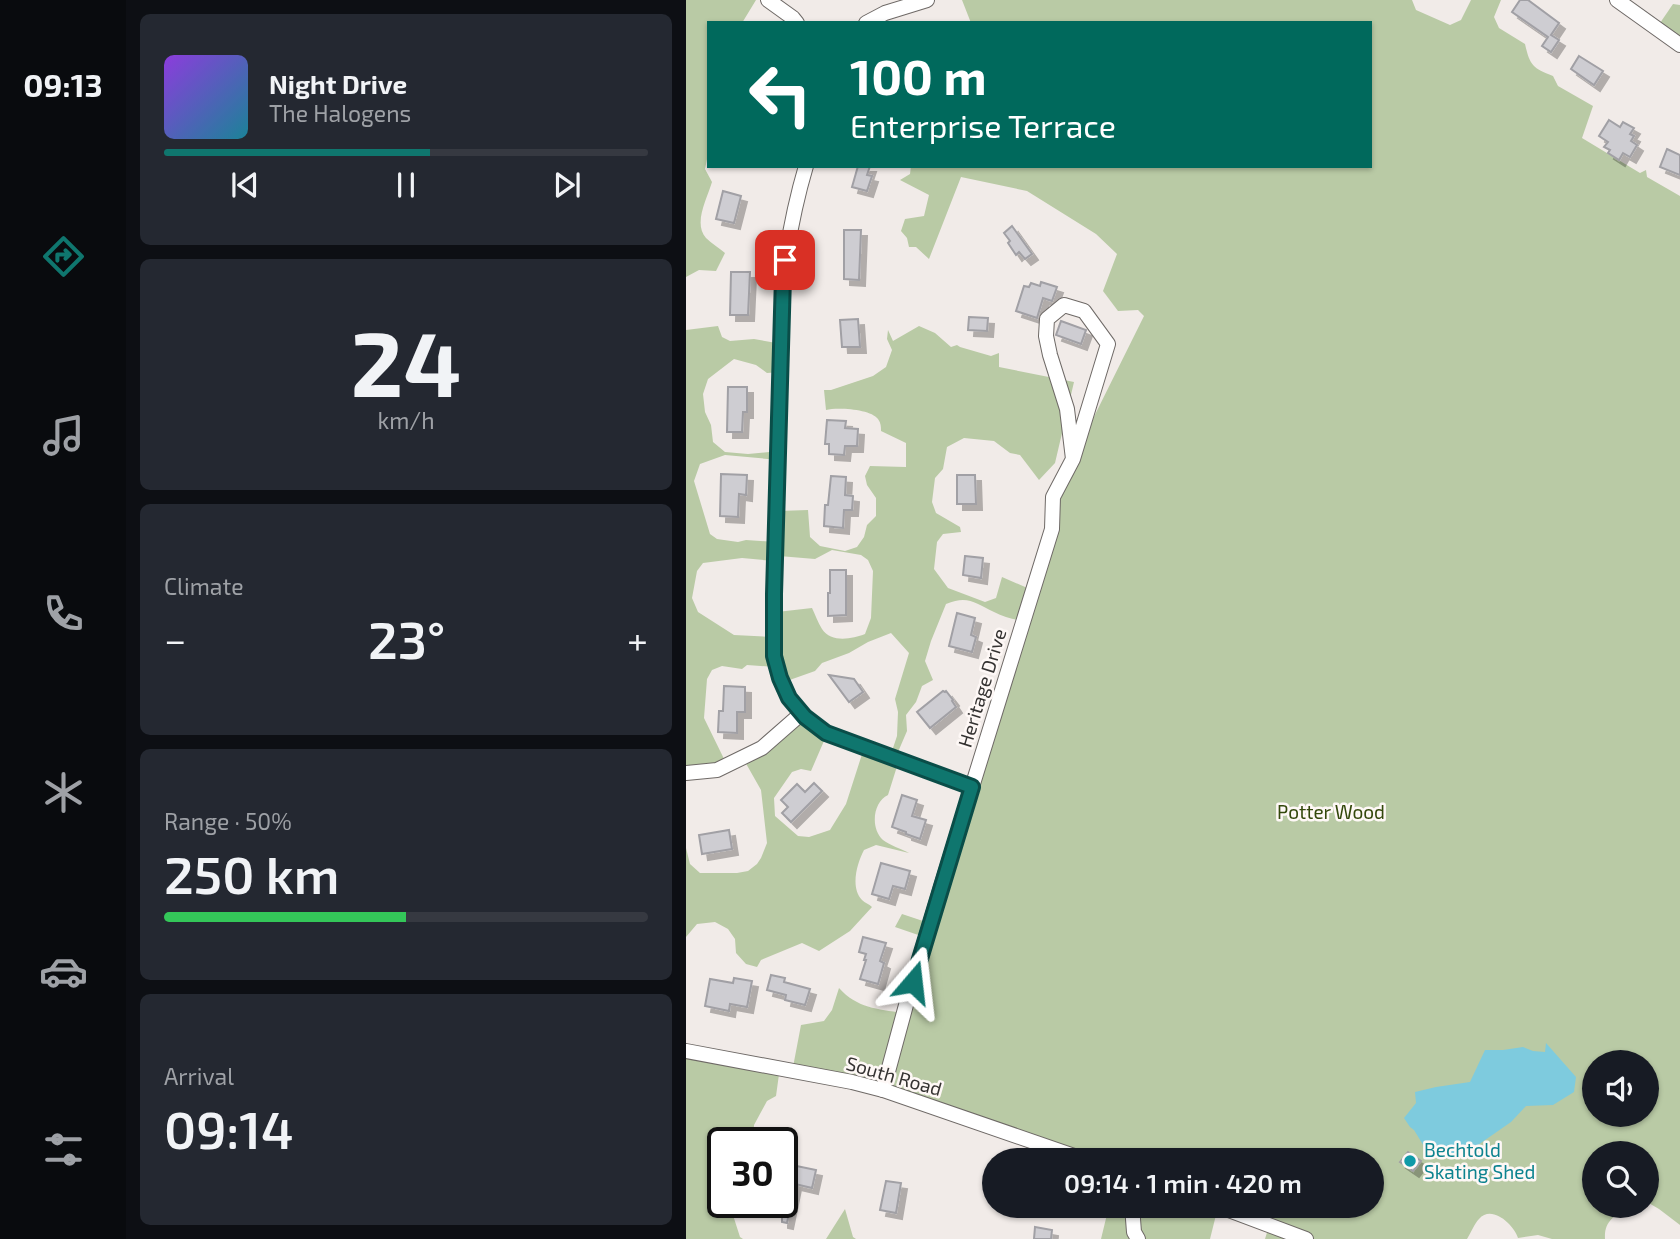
<!DOCTYPE html>
<html lang="en">
<head>
<meta charset="utf-8">
<style>
	body { margin:0; font-family:"Exo 2",sans-serif; background:#242831; color:#f1f3f6; height:100vh; display:flex; flex-direction:column; font-size:26px; white-space:nowrap }
	* { box-sizing:border-box; margin:0 }
	p { font-size:23px; color:#9ea1a6 }
	.icon { flex:none; width:38px; height:38px; fill:none; stroke:currentColor; stroke-width:2; stroke-linecap:round; stroke-linejoin:round }
	.map { position:relative; flex:1; overflow:hidden }
	.details { display:flex; flex-direction:column; gap:14px; padding:14px; background:#0d0f14; width:560px }
	.details>* { flex:none }
	.banner { position:absolute; left:21px; top:21px; width:665px; height:147px; border-radius:0px; box-shadow:0 2px 5px #0004; background:#00695c; color:#fff; overflow:hidden }
	.fabs { position:absolute; left:896px; top:1050px; display:grid; gap:14px }
	.fabs a { display:grid; place-items:center; width:77px; height:77px; border-radius:50%; background:#171b24; box-shadow:0 2px 5px #0004; font-size:35px }
	.speed { position:absolute; left:21px; top:1127px; display:flex; gap:14px; font-size:35px; font-weight:700; text-align:center }
	.speed>* { display:grid; place-content:center; width:91px; height:91px; border-radius:50%; background:#171b24; box-shadow:0 2px 5px #0004; line-height:1 }
	.speed .limit { border:4px solid #111; border-radius:10px; background:#fff; color:#111 }
	.pin { position:absolute; display:grid; place-items:center; width:60px; height:60px; color:#fff; margin:-30px; border-radius:14px; box-shadow:0 4px 10px #0006 }
	.me { position:absolute; width:77px; margin:-38px; rotate:17deg; stroke-linejoin:round; filter:drop-shadow(0 0 5px #0008) }
	.turn { display:flex; align-items:center; gap:24px; height:147px; padding:0 28px; font-size:32px }
	.turn .icon { width:91px; height:91px; stroke-width:2.5 }
	.turn b { display:block; font-size:49px; line-height:60px }
	.big { font-size:52px; font-weight:600; line-height:1.1 }
	.details .widget { flex:1; display:flex; flex-direction:column; justify-content:center; gap:10px; min-width:0; padding:0 24px; border-radius:10px; background:#242831 }
	.details .dial { align-items:center; gap:0 }
	.dial b { font-size:91px; line-height:1 }
	.song { display:flex; align-items:center; gap:21px }
	.cover { width:84px; height:84px; border-radius:10px; background:linear-gradient(135deg,hsl(270 70% 55%),hsl(190 70% 35%)) }
	.played { height:7px; border-radius:4px; background:linear-gradient(90deg,#0f766e 55%,#363941 55%) }
	.keys { display:flex; justify-content:space-around; direction:ltr }
	.heat { display:flex; justify-content:space-between; align-items:center; font-size:38px; direction:ltr }
	.charge { height:10px; border-radius:5px; background:linear-gradient(90deg,#34c759 50%,#363941 0) }
	.trip { position:absolute; left:296px; top:1148px; width:402px; height:70px; border-radius:35px; background:#171b24; box-shadow:0 2px 5px #0004; font-weight:600; line-height:70px; text-align:center }
	main { display:flex; flex:1; min-height:0 }
	.tabs { display:flex; flex-direction:column; width:126px; justify-content:space-around; align-items:center; background:#090b0e; color:#9ea1a6 }
	.tabs .icon { width:49px; height:49px }
	.tabs .current { color:#0f766e }
	.tabs b { font-size:32px; color:#f1f3f6 }
	.map>svg:first-child { display:block }
</style>
</head>
<body>
<main>
<nav class="tabs">
<b>09:13</b>
<svg class="icon current" aria-label="directions" viewBox="0 0 24 24"><path d="M12 3l9 9-9 9-9-9zM9 14v-3h6M13 9l2 2-2 2"/></svg>
<svg class="icon" aria-label="music" viewBox="0 0 24 24"><path d="M9 18V5l10-2v13"/><circle cx="6" cy="18" r="3"/><circle cx="16" cy="16" r="3"/></svg>
<svg class="icon" aria-label="phone" viewBox="0 0 24 24"><path d="M5 4h4l2 5-3 2q2 4 5 5l2-3 5 2v4C11 20 4 13 5 4z"/></svg>
<svg class="icon" aria-label="climate" viewBox="0 0 24 24"><path d="M12 3v18M4 7l16 10M4 17L20 7"/></svg>
<svg class="icon" aria-label="car" viewBox="0 0 24 24"><path d="M5 17H2v-5l4-1 3-4h7l3 4 3 1v5h-3M9 17h6M6 11h13"/><circle cx="7" cy="17" r="2"/><circle cx="17" cy="17" r="2"/></svg>
<svg class="icon" aria-label="filters" viewBox="0 0 24 24"><path d="M4 7h16M4 17h16"/><circle cx="9" cy="7" r="2"/><circle cx="15" cy="17" r="2"/></svg>
</nav>
<section class="details">
<div class="widget">
<div class="song"><i class="cover"></i><div><b>Night Drive</b><p>The Halogens</p></div></div>
<div class="played"></div>
<div class="keys"><svg class="icon" aria-label="previous" viewBox="0 0 24 24"><path d="M18 5L8 12l10 7zM5 5v14"/></svg><svg class="icon" aria-label="pause" viewBox="0 0 24 24"><path d="M8 5v14M16 5v14"/></svg><svg class="icon" aria-label="next" viewBox="0 0 24 24"><path d="M6 5l10 7-10 7zM19 5v14"/></svg></div>
</div>
<div class="widget dial"><b>24</b><p>km/h</p></div>
<div class="widget"><p>Climate</p>
<div class="heat"><a>−</a><b class="big">23°</b><a>+</a></div>
</div>
<div class="widget"><p>Range · 50%</p><b class="big">250 km</b><div class="charge"></div></div>
<div class="widget"><p>Arrival</p><b class="big">09:14</b></div>
</section>
<div class="map">
<svg width="994" height="1239" viewBox="0 0 994 1239">
	<defs>
		<filter id="shadow"><feDropShadow dx="6" dy="6" stdDeviation="0" flood-color="#0004"/></filter>
	</defs>
	<rect width="100%" height="100%" fill="#f1ebe8"/>
	<g fill="#b9caa5" fill-rule="evenodd">
		<path d="M0,0H70L56,23H23V149L19,169L26,182C21,199 7,223 20,238C25,243 33,248 39,253L30,271L13,270L0,277Z"/>
		<path d="M276,0H726L730,10L764,25L775,20L785,0H815L808,17L813,28L839,44C844,66 847,68 867,76L872,86L907,106L896,138L954,173L960,170L961,177L994,196V1225L973,1209L961,1202V1153H908V1206H941C928,1217 918,1221 919,1239H866L852,1235L832,1238C828,1225 806,1204 793,1219C788,1224 785,1233 781,1239H579L583,1226L532,1207L524,1239H415L423,1206H686V1160H399L107,1067L115,1025L138,1021L146,1010L153,988C171,1008 191,1009 217,1013L241,938L209,927L216,914L243,923L336,621C327,619 317,617 308,612C289,603 282,595 260,604L245,641L239,661L247,680L236,686L230,702L220,715L221,731L212,752L213,760L202,795C187,802 184,828 197,840C203,845 216,849 223,853L190,845L178,850C171,863 164,888 176,900C179,903 183,904 186,907L164,931L133,951L116,943L75,960L71,967L60,964L50,953L49,939L42,929L29,922L11,924L0,937V848L4,864L14,873H51L62,871L71,864L75,858L81,843L75,790L58,760L114,716L141,734L125,771L115,769L106,772L88,798L89,816L112,836L123,837L144,830L160,804L178,748L205,754L211,736L212,712L209,699L223,653L205,633L182,642L163,653L136,663L129,671L98,682L90,667L61,665L56,669L36,666L26,670L21,679L18,718L41,765L0,772V330L32,326L36,337L44,341L68,339L96,344L95,372L81,373L70,365L48,359L22,379L17,394L19,412L25,425L27,442L39,452L62,454L93,451V460L39,455L14,464L8,481L24,534L31,539L52,542L60,540L89,542L93,511L122,510L124,537L134,546L159,551L171,547L178,537L181,525L190,516V498L181,485L179,476L184,466L220,467V443L195,431C195,427 195,423 192,419C185,409 151,407 140,410L138,390H145L187,376L200,367L206,350L201,339L202,330L207,341L233,326L249,333L265,347L271,345L274,347L305,356L313,353V367L388,382L369,463L353,480L334,455L324,453L308,441L278,438L261,447L257,469L249,478L246,502L250,513L274,527L275,532L257,534L251,542L248,569L262,588L299,602L310,598L316,577L346,590L387,459L458,316L452,310L432,311L417,291L431,254L410,234L341,191L275,177L243,259L230,247H223L221,238L215,231L219,219L238,216L243,195L214,180L224,174L225,166H684V23H285ZM146,550L175,555L182,560L187,571L185,618L179,634C166,639 145,643 136,629C132,623 129,614 126,608L91,612L88,637L48,635L12,612L6,598L11,571L17,563L56,558L88,561L93,556L129,559ZM908,1062H961V1115H908Z"/>
		<polygon points="987,4 994,5 994,44 972,26"/>
		<polygon points="0,1050 94,1067 90,1096 81,1101 68,1125 67,1143 37,1143 37,1202 50,1202 46,1212 54,1237 57,1239 0,1239"/>
		<polygon points="159,1209 167,1237 170,1239 140,1239"/>
	</g>
	<polygon fill="#7ecbde" points="860,1043 890,1077 888,1092 867,1105 840,1106 825,1122 779,1154 748,1153 739,1148 728,1130 724,1127 718,1118 730,1103 729,1092 750,1087 784,1082 799,1050 817,1050 837,1047 847,1051 859,1052"/>
	<g fill="#cecdd2" stroke="#a1a0a5" stroke-width="2" filter="url(#shadow)">
		<polygon points="834,0 842,0 873,23 865,35 873,40 865,52 856,46 862,37 826,12"/>
		<polygon points="893,56 917,71 908,85 885,69"/>
		<polygon points="923,120 934,127 937,122 948,128 944,134 948,136 945,141 951,145 944,157 937,153 933,160 922,153 924,150 918,147 922,142 913,136"/>
		<polygon points="981,149 994,155 994,175 974,167"/>
		<polygon points="172,166 184,166 181,175 186,176 181,191 166,187"/>
		<polygon points="37,191 55,196 48,223 30,219"/>
		<polygon points="326,226 346,254 339,259 333,252 330,255 322,243 324,241 318,233"/>
		<polygon points="158,230 175,230 173,280 158,279"/>
		<polygon points="45,272 64,272 62,315 44,315"/>
		<polygon points="355,282 371,287 366,301 357,298 351,318 330,311 338,286 343,287 345,283 354,286"/>
		<polygon points="283,317 302,318 301,331 282,330"/>
		<polygon points="172,319 174,347 156,347 154,320"/>
		<polygon points="375,321 400,330 395,344 370,335"/>
		<polygon points="42,387 61,387 61,412 57,412 56,432 41,432"/>
		<polygon points="141,420 160,421 159,428 172,429 171,446 159,446 158,455 143,454 143,444 139,444"/>
		<polygon points="35,474 61,475 60,495 53,494 52,517 34,516"/>
		<polygon points="271,475 289,475 290,504 271,504"/>
		<polygon points="145,476 160,477 159,495 167,496 166,510 158,510 157,528 138,526 139,505 142,505"/>
		<polygon points="279,556 297,558 295,578 277,575"/>
		<polygon points="144,570 160,570 160,615 142,616 142,593 144,593"/>
		<polygon points="271,613 289,618 285,635 290,637 286,652 263,646"/>
		<polygon points="143,675 168,679 177,692 163,702"/>
		<polygon points="38,686 59,687 59,712 51,712 51,733 32,732 33,711 37,711"/>
		<polygon points="257,691 259,692 260,691 267,700 266,701 270,707 244,728 231,712"/>
		<polygon points="128,783 136,791 105,822 96,813 102,807 95,800 111,784 119,792"/>
		<polygon points="216,795 231,800 226,816 240,820 234,839 220,834 220,832 206,827"/>
		<polygon points="43,830 46,849 16,854 13,835"/>
		<polygon points="195,863 224,871 219,889 207,886 203,899 186,894"/>
		<polygon points="177,937 200,943 194,961 198,963 192,984 174,979 180,960 178,960 180,954 173,952"/>
		<polygon points="85,975 99,978 98,982 124,989 119,1005 99,1000 100,995 81,990"/>
		<polygon points="48,978 66,981 61,1007 44,1004 43,1011 19,1006 24,979 47,983"/>
		<polygon points="722,1152 735,1161 727,1171 714,1162"/>
		<polygon points="96,1163 130,1170 126,1188 109,1184 101,1223 96,1222 96,1212 72,1207 73,1202 96,1202"/>
		<polygon points="200,1181 215,1183 210,1213 194,1210"/>
		<polygon points="349,1227 366,1230 365,1239 348,1239"/>
	</g>
	<g fill="none" stroke-linecap="round" stroke-linejoin="round">
		<g stroke="#6e6966" stroke-width="16">
			<g id="minor">
				<polyline points="82,0 107,18 111,23"/>
				<polyline points="931,0 994,45"/>
				<polyline points="180,23 199,13 241,0"/>
				<path d="M120,166C109,203 102,240 97,277L88,594V656L94,678L103,698L119,717L140,733L286,787"/>
				<polyline points="0,773 31,770 76,748 116,713"/>
				<polyline points="0,1051 166,1082 197,1090 400,1160"/>
				<polyline points="197,1090 220,1005 255,887 366,529 367,497 387,459 422,344 398,311 378,305 361,319 360,336 364,355 381,409 387,459"/>
				<polyline points="446,1206 448,1232 452,1239"/>
				<polyline points="532,1206 620,1239"/>
			</g>
		</g>
		<use href="#minor" stroke="#fff" stroke-width="14"/>
	</g>
	<g fill="none" stroke-linecap="round" stroke-linejoin="round">
		<g stroke="#0a4d48" stroke-width="18">
			<polyline id="route" points="99,260 97,277 88,594 88,656 94,678 103,698 119,717 140,733 286,787 227,982"/>
		</g>
		<use href="#route" stroke="#0f766e" stroke-width="12"/>
	</g>
	<circle fill="#0f9aa8" stroke="#fef8f6" stroke-width="2.5" cx="724" cy="1161" r="7"/>
	<g text-anchor="middle" stroke-width="5" stroke-linejoin="round" paint-order="stroke">
		<g font-size="19" fill="#353332" stroke="#fef8f6">
			<text transform="translate(296 688) rotate(-73)" y="7">Heritage Drive</text>
			<text transform="translate(208 1076) rotate(16)" y="7">South Road</text>
		</g>
		<g font-size="19" fill="#33480b" stroke="#fef8f6">
			<text x="645" y="819">Potter Wood</text>
		</g>
		<g font-size="19" fill="#0d838f" stroke="#fef8f6" text-anchor="start">
			<text x="738" y="1157">Bechtold<tspan x="738" dy="22">Skating Shed</tspan></text>
		</g>
	</g>
</svg>
<div class="fabs">
<a><svg class="icon" aria-label="sound" viewBox="0 0 24 24"><path d="M4 9h4l5-4v14l-5-4H4zM17 9q2 3 0 6"/></svg></a>
<a><svg class="icon" aria-label="search" viewBox="0 0 24 24"><circle cx="10" cy="10" r="6"/><path d="M15 15l6 6"/></svg></a>
</div>
<div class="speed"><div class="limit">30</div></div>
<div class="pin" style="left:99px;top:260px;background:#d93025"><svg class="icon" aria-label="arrive" viewBox="0 0 24 24"><path d="M6 21V4h12l-3 4 3 4H6"/></svg></div>
<svg class="me" style="left:227px;top:982px" viewBox="-20 -20 40 40"><path d="M0-17L14 15 0 8-14 15z" fill="#0f766e" stroke="#fff" stroke-width="4"/></svg>
<div class="trip">09:14 · 1 min · 420 m</div>
<div class="banner">
<div class="turn"><svg class="icon" aria-label="left" viewBox="0 0 24 24"><path d="M17 20v-9H6M10 6l-5 5 5 5"/></svg><div><b>100 m</b>Enterprise Terrace</div></div>
</div>
</div>
</main>
</body>
</html>
